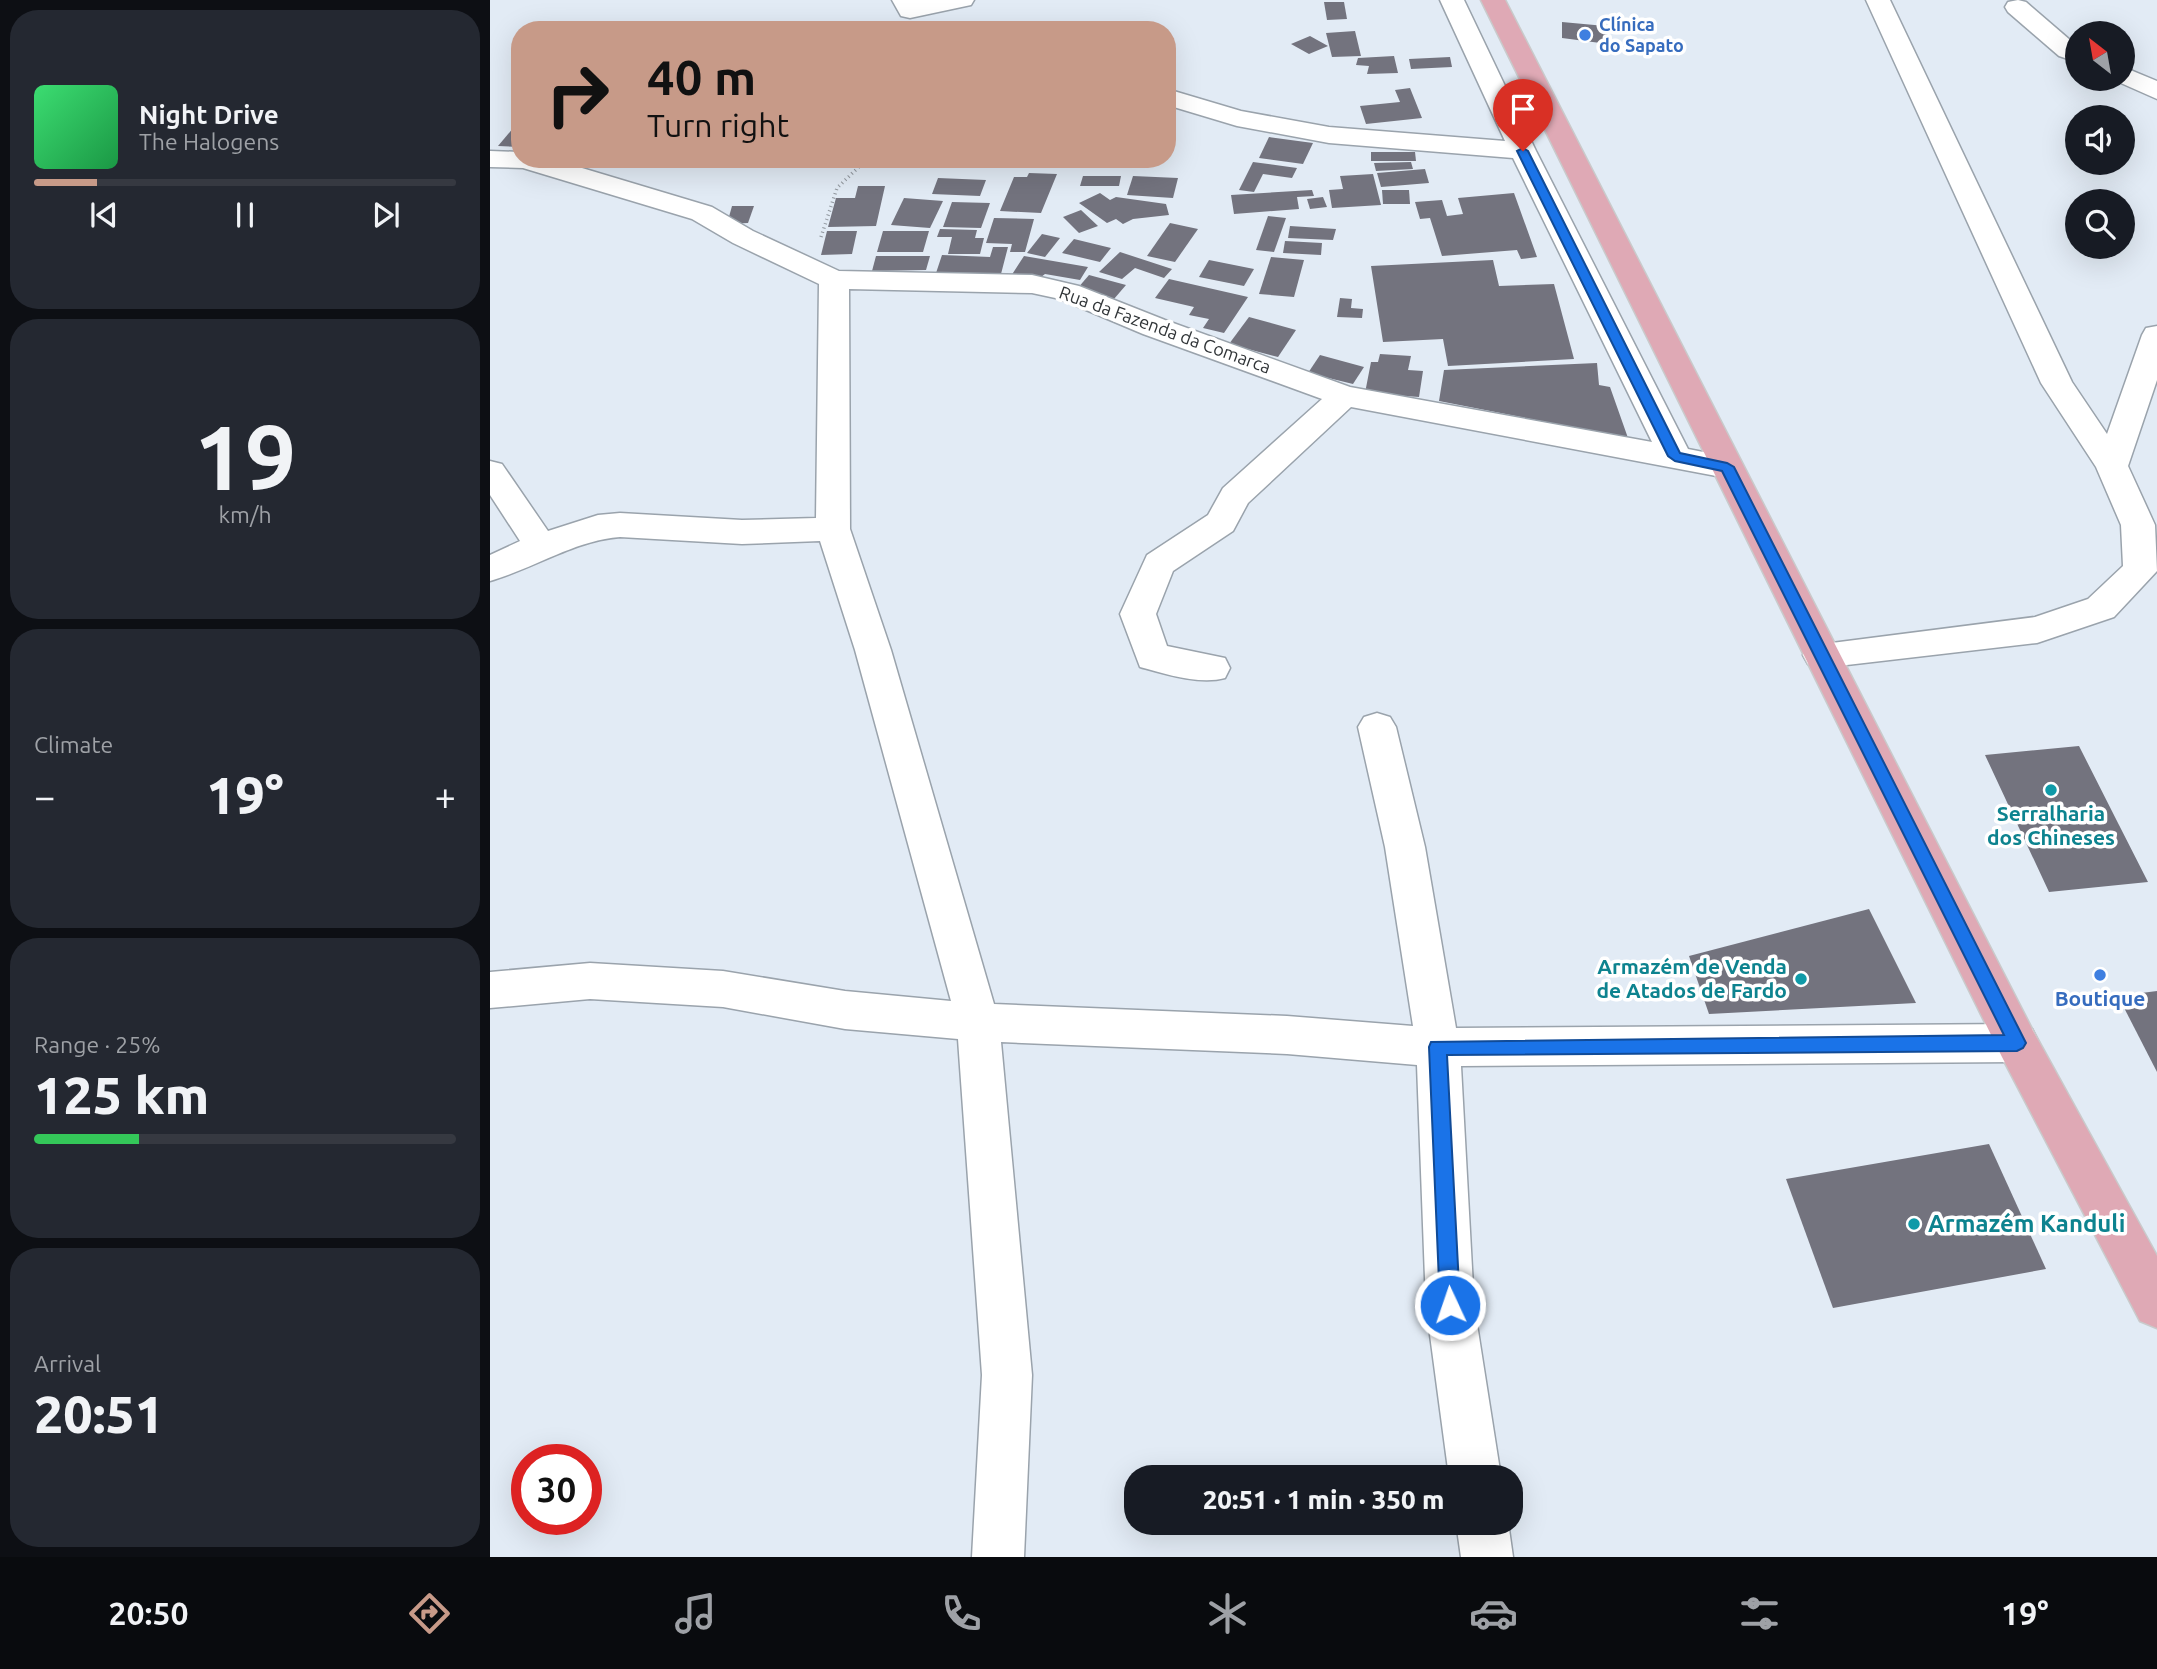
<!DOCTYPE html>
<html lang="en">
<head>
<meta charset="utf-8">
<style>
	body { margin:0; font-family:Ubuntu,sans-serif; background:#242831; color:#f1f3f6; height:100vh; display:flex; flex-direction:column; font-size:26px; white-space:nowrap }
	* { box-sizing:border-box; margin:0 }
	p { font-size:23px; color:#9ea1a6 }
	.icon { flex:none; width:38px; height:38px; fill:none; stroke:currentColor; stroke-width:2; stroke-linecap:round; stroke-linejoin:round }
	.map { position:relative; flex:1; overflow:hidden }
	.drawer { display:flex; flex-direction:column; gap:10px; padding:10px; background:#0d0f14; width:490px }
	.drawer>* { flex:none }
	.guide { position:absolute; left:21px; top:21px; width:665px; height:147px; border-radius:28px; box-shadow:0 7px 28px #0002; background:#c79a88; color:#111; overflow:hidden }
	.needle { width:46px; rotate:329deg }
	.buttons { position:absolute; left:1575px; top:21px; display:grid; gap:14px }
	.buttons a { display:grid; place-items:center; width:70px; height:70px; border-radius:50%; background:#171b24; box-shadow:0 7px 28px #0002; font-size:35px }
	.speed { position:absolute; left:21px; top:1444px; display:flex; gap:14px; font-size:35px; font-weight:700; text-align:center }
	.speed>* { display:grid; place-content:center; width:91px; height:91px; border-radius:50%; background:#171b24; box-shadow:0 7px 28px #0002; line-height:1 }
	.speed .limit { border:10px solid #d22; background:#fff; color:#111 }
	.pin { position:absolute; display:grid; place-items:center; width:60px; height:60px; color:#fff; margin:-72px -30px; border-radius:50% 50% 50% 0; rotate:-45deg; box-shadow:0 0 7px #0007 }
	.pin .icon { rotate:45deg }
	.me { position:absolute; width:77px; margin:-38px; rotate:357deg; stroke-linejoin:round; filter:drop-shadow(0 0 5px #0008) }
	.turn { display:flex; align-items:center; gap:24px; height:147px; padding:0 21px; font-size:32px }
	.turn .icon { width:91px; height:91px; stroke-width:2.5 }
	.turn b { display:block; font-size:49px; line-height:60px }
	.big { font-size:52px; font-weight:800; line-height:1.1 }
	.drawer .tile { flex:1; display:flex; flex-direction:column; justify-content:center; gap:10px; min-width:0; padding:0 24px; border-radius:28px; background:#242831 }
	.drawer .dial { align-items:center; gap:0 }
	.dial b { font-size:91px; line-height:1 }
	.song { display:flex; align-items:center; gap:21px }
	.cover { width:84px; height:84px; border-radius:10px; background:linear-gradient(135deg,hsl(140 70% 55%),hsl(140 70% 35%)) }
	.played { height:7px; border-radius:4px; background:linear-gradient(90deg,#c79a88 15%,#363941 15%) }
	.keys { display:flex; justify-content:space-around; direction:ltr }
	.heat { display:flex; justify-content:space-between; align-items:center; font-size:38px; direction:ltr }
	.charge { height:10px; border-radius:5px; background:linear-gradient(90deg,#34c759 25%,#363941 0) }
	.trip { position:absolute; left:634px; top:1465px; width:399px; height:70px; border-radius:28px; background:#171b24; box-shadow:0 7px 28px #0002; font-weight:800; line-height:70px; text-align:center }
	.menu { display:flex; height:112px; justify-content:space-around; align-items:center; background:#090b0e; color:#9ea1a6 }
	.menu .icon { width:49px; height:49px }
	.menu .current { color:#c79a88 }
	.menu b { font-size:32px; color:#f1f3f6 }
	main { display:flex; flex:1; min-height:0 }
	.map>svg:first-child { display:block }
</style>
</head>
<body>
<main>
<section class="drawer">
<div class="tile">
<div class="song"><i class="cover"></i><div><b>Night Drive</b><p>The Halogens</p></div></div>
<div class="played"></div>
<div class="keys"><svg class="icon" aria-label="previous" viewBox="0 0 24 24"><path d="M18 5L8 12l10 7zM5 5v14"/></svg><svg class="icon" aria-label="pause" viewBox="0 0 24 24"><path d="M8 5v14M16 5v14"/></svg><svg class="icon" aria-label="next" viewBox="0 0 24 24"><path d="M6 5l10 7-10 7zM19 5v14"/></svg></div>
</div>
<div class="tile dial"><b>19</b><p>km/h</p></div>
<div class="tile"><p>Climate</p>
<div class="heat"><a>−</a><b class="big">19°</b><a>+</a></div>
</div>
<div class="tile"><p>Range · 25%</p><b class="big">125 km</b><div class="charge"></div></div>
<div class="tile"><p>Arrival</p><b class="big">20:51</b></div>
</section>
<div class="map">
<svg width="1667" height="1557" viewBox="0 0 1667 1557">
	<rect width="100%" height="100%" fill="#e2ebf5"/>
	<g fill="#73737e">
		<polygon points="834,2 854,2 857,19 837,20"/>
		<polygon points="1072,22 1126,27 1125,32 1119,32 1118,44 1072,38"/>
		<polygon points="865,31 871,56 842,57 836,33"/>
		<polygon points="820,36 838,46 819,54 801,44"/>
		<polygon points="904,56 908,73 877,74 879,66 866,65 868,58"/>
		<polygon points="960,57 962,67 921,69 919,59"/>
		<polygon points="920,88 932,118 876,124 870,106 910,102 905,90"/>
		<polygon points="24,127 30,128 30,147 8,146"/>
		<polygon points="779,137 823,143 813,164 769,158"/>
		<polygon points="881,152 925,152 926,161 881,161"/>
		<polygon points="763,162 807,168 802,178 773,174 764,192 749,190"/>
		<polygon points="921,162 923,169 886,171 884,163"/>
		<polygon points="935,169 939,183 891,187 887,173"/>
		<polygon points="539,173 567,174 551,213 510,211 524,177 537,177"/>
		<polygon points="883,174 891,205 842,208 839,190 853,189 850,176"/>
		<polygon points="593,176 631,176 629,186 590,186"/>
		<polygon points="643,176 688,178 683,198 637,195"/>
		<polygon points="448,178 496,180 490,196 442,194"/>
		<polygon points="368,186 395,186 386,226 338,227 346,198 365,198"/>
		<polygon points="822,190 824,196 807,197 809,209 744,214 741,195"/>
		<polygon points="892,190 919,190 920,204 893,204"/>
		<polygon points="610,193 620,200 626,197 676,204 679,215 643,219 633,224 626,219 617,223 589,203"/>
		<polygon points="1024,193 1047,257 1031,259 1027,250 952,256 940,218 930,219 925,202 952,200 957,216 973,214 968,198"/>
		<polygon points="833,197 837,207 820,209 817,199"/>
		<polygon points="414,198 453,201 440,228 401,225"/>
		<polygon points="462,202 500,203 491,228 453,227"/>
		<polygon points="242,206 264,206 258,223 237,224"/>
		<polygon points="591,210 608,226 589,233 573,217"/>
		<polygon points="778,216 796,218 784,252 766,250"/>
		<polygon points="504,218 544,219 535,252 520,252 522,244 496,243"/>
		<polygon points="680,223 708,229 685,262 657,256"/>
		<polygon points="800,226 846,229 843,240 798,238"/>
		<polygon points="450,229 487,230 485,238 494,238 490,254 458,254 462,237 447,237"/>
		<polygon points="337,231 367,231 362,254 331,255"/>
		<polygon points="393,231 439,231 433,252 387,252"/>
		<polygon points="552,234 570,238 555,257 537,253"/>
		<polygon points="584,239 621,248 610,262 572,253"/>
		<polygon points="795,241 832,243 831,255 793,253"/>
		<polygon points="503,247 518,247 511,274 446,273 452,255 500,257"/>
		<polygon points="630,252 682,269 674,278 645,268 632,279 609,272"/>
		<polygon points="386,256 440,256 436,270 382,271"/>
		<polygon points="534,256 598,267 590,280 555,274 551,277 572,281 570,285 521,276"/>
		<polygon points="781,257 814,260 804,297 769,294"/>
		<polygon points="719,260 764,269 754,286 709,277"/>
		<polygon points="1003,260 1009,286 1064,284 1084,359 958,366 953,339 893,342 881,266"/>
		<polygon points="599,275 636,285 624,299 587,289"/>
		<polygon points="679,279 758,297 734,333 713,328 719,319 699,315 704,307 665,298"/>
		<polygon points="850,298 862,299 861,308 873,309 872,318 847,317"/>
		<polygon points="759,317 806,330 788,357 739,344"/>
		<polygon points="890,354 921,356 918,370 933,371 929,397 875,393 881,362 888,362"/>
		<polygon points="830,355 874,367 863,384 818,373"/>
		<polygon points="1107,363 1109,385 1120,387 1138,438 949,401 954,370"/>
		<polygon points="1589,746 1629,825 1658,882 1559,892 1495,755"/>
		<polygon points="1379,909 1426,1003 1219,1014 1199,956"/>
		<polygon points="1667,991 1667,1072 1628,996"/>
		<polygon points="1499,1144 1556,1269 1343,1308 1296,1179"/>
	</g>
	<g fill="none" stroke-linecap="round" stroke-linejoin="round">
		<g stroke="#9aa3ac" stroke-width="3">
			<g id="minor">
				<polygon points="402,0 484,0 481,5 420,18 411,16"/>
				<path d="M950,0H974L1046,151L1198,449L1249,459L1253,467L1249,475L1237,478L861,407L758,503L743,531L683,571L666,614L677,646L735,658L740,668L735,678C710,685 675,674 650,667L630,614L657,555L718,515L733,488L832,399L653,334L570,299L542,293L359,289L360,529L401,650L504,1004L797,1016L923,1026L895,847L868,727L874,717L887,713L900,717L906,727L935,847L966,1028L1527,1024L1542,1029L1549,1043L1542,1057L1527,1062L971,1066L984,1305L1011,1477H959L936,1305L927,1065L797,1054L511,1042L542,1375L534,1557H482L492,1375L468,1039L355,1029L233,1007L100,999L0,1008V972L100,963L233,971L355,991L461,1001L365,650L330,541L252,544L130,537C83,541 45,568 0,581V555L30,541L0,495V461L12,464L58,531L108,515L130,513L252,520L326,518L329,284L243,243L202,219L33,168L0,167V151L30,152V159H62L222,207L263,231L349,271L542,275L589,286L675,320L860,387L1162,442L1023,158L839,143L747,126L677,105V89L751,111L839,127L1015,141Z"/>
				<polygon points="1376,0 1400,0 1582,382 1617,434 1652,335 1656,328 1667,326 1667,380 1638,466 1665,525 1667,571 1624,617 1547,643 1331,668 1318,664 1313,655 1318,646 1545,617 1598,599 1633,566 1631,525 1606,467 1551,383"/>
				<polygon points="1528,0 1536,2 1587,46 1587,62 1569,56 1518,12 1515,7 1518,2"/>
				<polygon points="1633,67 1667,81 1667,99 1624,80 1633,79"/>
				<polygon points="966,1522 1018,1522 1023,1557 971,1557"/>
			</g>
		</g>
		<g stroke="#c9cacb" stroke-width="3">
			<polygon id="major" points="991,0 1015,0 1542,1029 1667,1256 1667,1328 1650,1321 1512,1057"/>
		</g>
		<polyline stroke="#92989f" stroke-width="3.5" stroke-dasharray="1 3.5" stroke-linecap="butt" points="331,237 347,188 377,159"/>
		<use href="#minor" fill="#fff" fill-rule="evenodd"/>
		<use href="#major" fill="#dfa9b5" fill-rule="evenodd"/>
	</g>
	<polygon fill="#1a73e8" stroke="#114b97" stroke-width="2" points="1033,148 1038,151 1190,453 1237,463 1244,467 1536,1043 1533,1048 1527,1051 957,1055 970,1305 967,1312 960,1315 953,1312 950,1305 939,1047 941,1042 1514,1035 1232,471 1185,461 1178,456 1027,151"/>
	<g fill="#3f7fe0" stroke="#fff" stroke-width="2.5">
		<circle cx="1095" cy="35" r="7"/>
		<circle cx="1610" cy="975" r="7"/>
	</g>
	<g fill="#0f9aa8" stroke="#fff" stroke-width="2.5">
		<circle cx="1561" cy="790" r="7"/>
		<circle cx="1311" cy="979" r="7"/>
		<circle cx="1424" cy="1224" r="7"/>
	</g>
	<g text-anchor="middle" stroke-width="7" stroke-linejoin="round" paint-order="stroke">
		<g font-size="18" font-weight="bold" fill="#366cbe" stroke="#fff" text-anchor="start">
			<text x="1109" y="31">Clínica<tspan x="1109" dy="21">do Sapato</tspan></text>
		</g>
		<g font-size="18" fill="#313538" stroke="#fff">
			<text transform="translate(675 330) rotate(20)" y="6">Rua da Fazenda da Comarca</text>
		</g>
		<g font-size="21" font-weight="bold" fill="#0d838f" stroke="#fff">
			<text x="1561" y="821">Serralharia<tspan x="1561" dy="24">dos Chineses</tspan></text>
			<text x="1297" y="974" text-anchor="end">Armazém de Venda<tspan x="1297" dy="24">de Atados de Fardo</tspan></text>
		</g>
		<g font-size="21" font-weight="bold" fill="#366cbe" stroke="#fff">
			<text x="1610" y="1006">Boutique</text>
		</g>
		<g font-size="24" font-weight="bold" fill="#0d838f" stroke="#fff" text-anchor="start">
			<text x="1438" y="1232">Armazém Kanduli</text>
		</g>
	</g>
</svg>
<div class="buttons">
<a><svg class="needle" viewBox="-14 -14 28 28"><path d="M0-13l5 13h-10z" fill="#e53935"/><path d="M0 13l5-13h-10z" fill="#9ea1a6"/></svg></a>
<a><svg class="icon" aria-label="sound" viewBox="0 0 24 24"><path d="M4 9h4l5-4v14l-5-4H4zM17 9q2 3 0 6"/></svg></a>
<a><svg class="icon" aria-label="search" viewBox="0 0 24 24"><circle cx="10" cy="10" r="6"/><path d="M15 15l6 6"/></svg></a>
</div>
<div class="speed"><div class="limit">30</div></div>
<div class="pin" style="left:1033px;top:151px;background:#d93025"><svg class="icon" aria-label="arrive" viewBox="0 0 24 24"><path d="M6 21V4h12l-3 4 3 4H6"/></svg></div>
<svg class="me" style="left:960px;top:1305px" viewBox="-20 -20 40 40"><circle r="17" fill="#1a73e8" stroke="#fff" stroke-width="3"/><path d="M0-11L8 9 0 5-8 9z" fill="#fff"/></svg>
<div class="trip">20:51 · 1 min · 350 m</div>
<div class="guide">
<div class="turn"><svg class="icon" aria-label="right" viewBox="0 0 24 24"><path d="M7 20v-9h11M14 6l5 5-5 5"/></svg><div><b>40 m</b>Turn right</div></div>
</div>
</div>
</main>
<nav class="menu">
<b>20:50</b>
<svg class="icon current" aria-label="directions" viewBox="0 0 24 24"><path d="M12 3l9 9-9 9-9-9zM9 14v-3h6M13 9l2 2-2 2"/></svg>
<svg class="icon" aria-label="music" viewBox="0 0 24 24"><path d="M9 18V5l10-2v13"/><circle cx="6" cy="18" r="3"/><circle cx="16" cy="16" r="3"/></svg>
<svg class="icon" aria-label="phone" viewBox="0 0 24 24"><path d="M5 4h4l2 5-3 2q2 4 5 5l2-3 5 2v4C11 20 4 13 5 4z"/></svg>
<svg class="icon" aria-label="climate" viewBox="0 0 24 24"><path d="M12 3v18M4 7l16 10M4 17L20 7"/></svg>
<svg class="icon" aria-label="car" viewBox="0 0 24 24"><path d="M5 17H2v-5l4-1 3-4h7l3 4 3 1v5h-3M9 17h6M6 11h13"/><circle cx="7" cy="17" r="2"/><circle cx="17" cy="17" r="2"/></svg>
<svg class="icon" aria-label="filters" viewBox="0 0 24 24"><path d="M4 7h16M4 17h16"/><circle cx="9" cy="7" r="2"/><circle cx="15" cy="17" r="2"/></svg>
<b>19°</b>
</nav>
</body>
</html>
